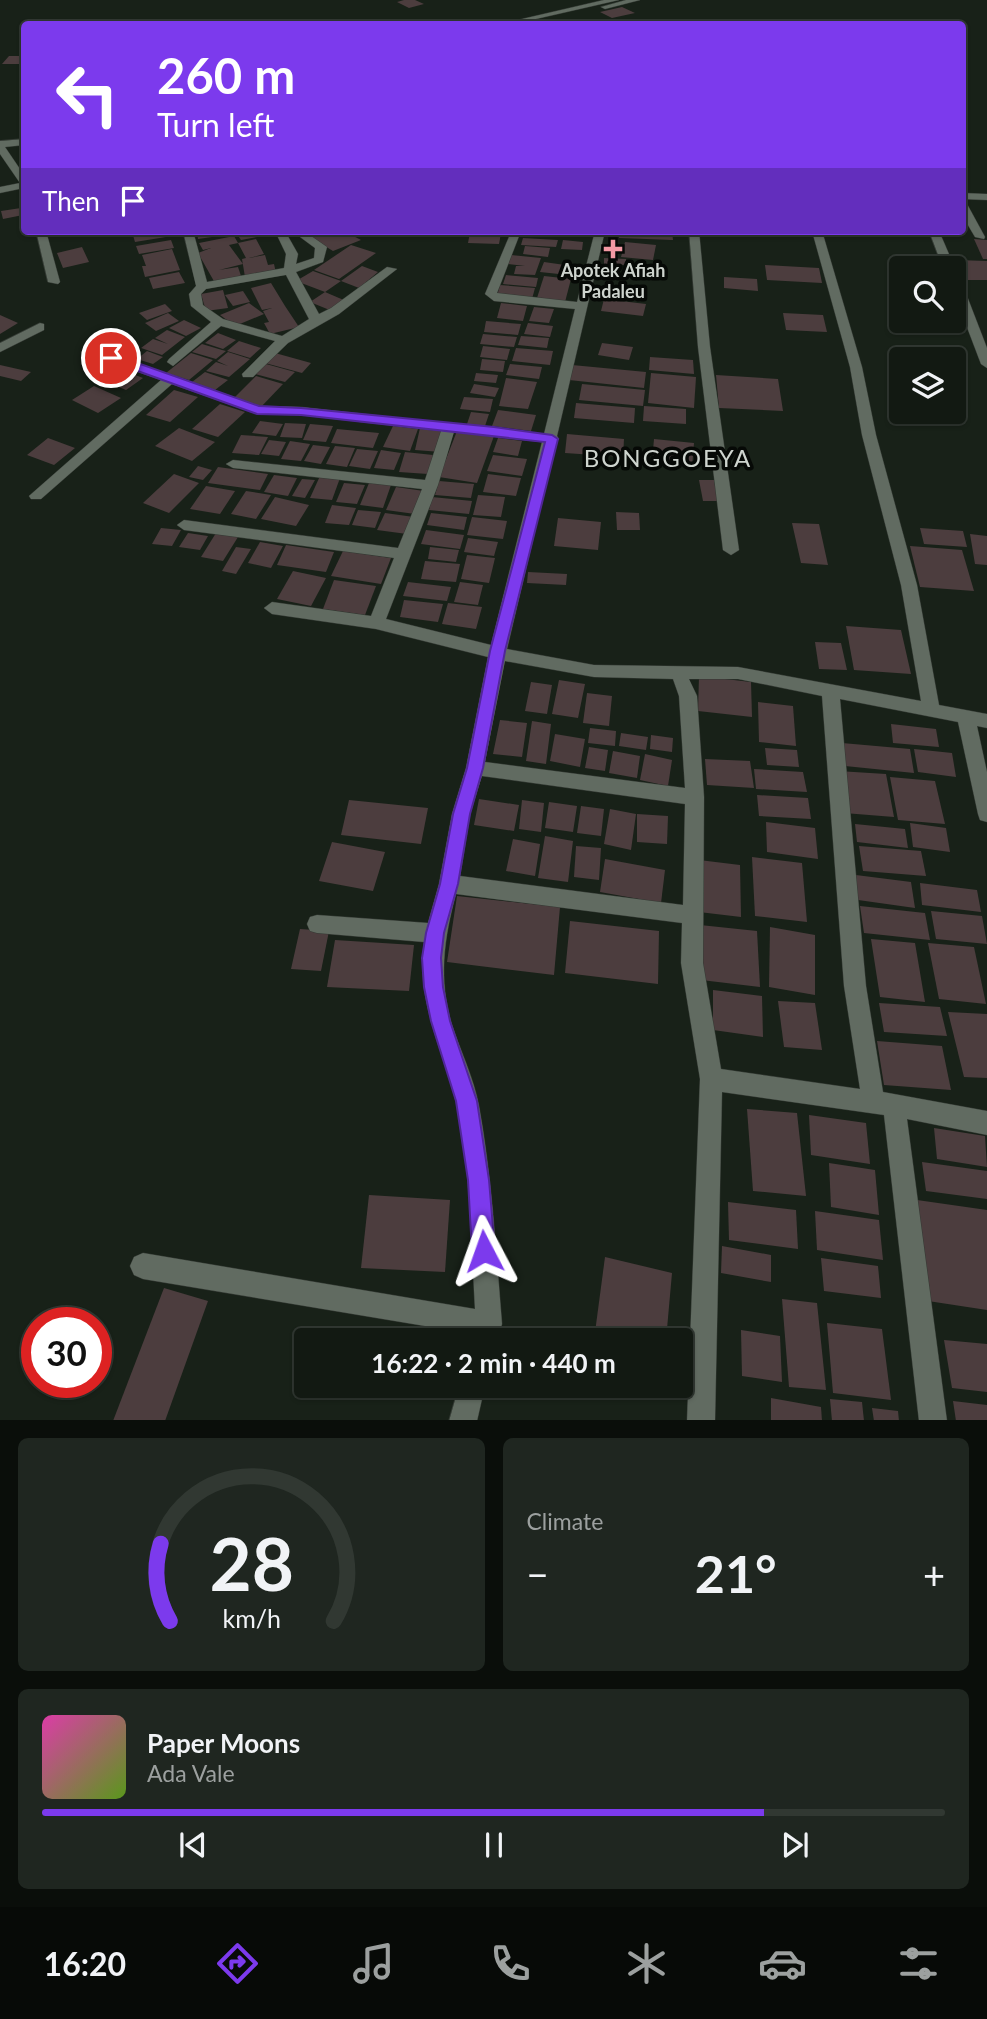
<!DOCTYPE html>
<html lang="en">
<head>
<meta charset="utf-8">
<style>
	body { margin:0; font-family:Lato,sans-serif; background:#1f2620; color:#f1f3f6; height:100vh; display:flex; flex-direction:column; font-size:26px; white-space:nowrap }
	* { box-sizing:border-box; margin:0 }
	p { font-size:23px; color:#9ca09f }
	.icon { flex:none; width:38px; height:38px; fill:none; stroke:currentColor; stroke-width:2; stroke-linecap:round; stroke-linejoin:round }
	.map { position:relative; height:1420px; overflow:hidden }
	.drawer { display:flex; flex-direction:column; gap:18px; padding:18px; background:#0a0e0a; flex:1 }
	.drawer>* { flex:none }
	.hud { position:absolute; left:21px; top:21px; width:945px; height:214px; border-radius:7px; box-shadow:0 2px 5px #0004,0 0 0 2px #313832; background:#7c3aed; color:#fff; overflow:hidden }
	.controls { position:absolute; left:889px; top:256px; display:grid; gap:14px }
	.controls a { display:grid; place-items:center; width:77px; height:77px; border-radius:7px; background:#121912; box-shadow:0 2px 5px #0004,0 0 0 2px #313832; font-size:35px }
	.speed { position:absolute; left:21px; top:1307px; display:flex; gap:14px; font-size:35px; font-weight:700; text-align:center }
	.speed>* { display:grid; place-content:center; width:91px; height:91px; border-radius:50%; background:#121912; box-shadow:0 2px 5px #0004,0 0 0 2px #313832; line-height:1 }
	.speed .limit { border:10px solid #d22; background:#fff; color:#111 }
	.pin { position:absolute; display:grid; place-items:center; width:60px; height:60px; color:#fff; margin:-30px; border:4px solid #fff; border-radius:50%; box-shadow:0 2px 7px #0007 }
	.me { position:absolute; width:77px; margin:-38px; rotate:356deg; stroke-linejoin:round; filter:drop-shadow(0 0 5px #0008) }
	.turn { display:flex; align-items:center; gap:24px; height:147px; padding:0 21px; font-size:32px }
	.turn .icon { width:91px; height:91px; stroke-width:2.5 }
	.turn b { display:block; font-size:49px; line-height:60px }
	.then { display:flex; align-items:center; height:66px; padding:0 21px; background:#0003; gap:14px; font-size:26px }
	.big { font-size:52px; font-weight:700; line-height:1.1 }
	.drawer .tile { flex:1; display:flex; flex-direction:column; justify-content:center; gap:10px; min-width:0; padding:0 24px; border-radius:10px; background:#1f2620 }
	.drawer .dial { align-items:center; gap:0 }
	.dial svg { height:182px; overflow:visible; fill:none; stroke:#313832; stroke-width:7; stroke-linecap:round; text-anchor:middle }
	.dial text { fill:#f1f3f6; stroke:none }
	.song { display:flex; align-items:center; gap:21px }
	.cover { width:84px; height:84px; border-radius:10px; background:linear-gradient(135deg,hsl(320 70% 55%),hsl(90 70% 35%)) }
	.played { height:7px; border-radius:4px; background:linear-gradient(90deg,#7c3aed 80%,#313832 80%) }
	.keys { display:flex; justify-content:space-around; direction:ltr }
	.heat { display:flex; justify-content:space-between; align-items:center; font-size:38px; direction:ltr }
	.drawer .tiles { flex:1; display:grid; gap:18px; grid-template-columns:1fr 1fr }
	.tile:last-child { grid-column:span 2 }
	.trip { position:absolute; left:294px; top:1328px; width:399px; height:70px; border-radius:7px; background:#121912; box-shadow:0 2px 5px #0004,0 0 0 2px #313832; font-weight:700; line-height:70px; text-align:center }
	.menu { display:flex; height:112px; justify-content:space-around; align-items:center; background:#070a07; color:#9ca09f }
	.menu .icon { width:49px; height:49px }
	.menu .active { color:#7c3aed }
	.menu b { font-size:32px; color:#f1f3f6 }
	.map>svg:first-child { display:block }
</style>
</head>
<body>
<div class="map">
<svg width="987" height="1421" viewBox="0 0 987 1421">
	<rect width="100%" height="100%" fill="#182118"/>
	<g fill="#4c3d3e">
		<polygon points="404,0 415,0 424,4 409,8 397,2"/>
		<polygon points="622,7 635,13 612,18 600,12"/>
		<polygon points="9,56 24,56 24,64 2,64"/>
		<polygon points="21,208 23,215 3,219 1,211"/>
		<polygon points="170,231 172,236 135,242 132,232"/>
		<polygon points="197,231 224,231 226,235 198,239"/>
		<polygon points="253,231 257,237 241,240 236,233"/>
		<polygon points="300,231 335,233 344,231 361,240 333,251"/>
		<polygon points="618,231 672,231 673,240 619,238"/>
		<polygon points="470,232 501,233 499,244 468,243"/>
		<polygon points="234,236 238,243 229,245 243,264 219,270 238,267 242,279 215,283 198,253 211,248 203,250 199,243"/>
		<polygon points="523,238 558,240 556,247 521,245"/>
		<polygon points="256,239 264,254 249,258 265,255 268,265 274,264 276,273 245,277 242,259 246,258 238,243"/>
		<polygon points="974,239 987,240 987,259 983,259"/>
		<polygon points="171,240 174,248 139,254 136,246"/>
		<polygon points="563,240 583,242 582,250 561,249"/>
		<polygon points="625,242 656,245 653,260 621,257"/>
		<polygon points="351,245 376,253 339,279 314,270"/>
		<polygon points="525,246 550,248 548,257 523,254"/>
		<polygon points="82,247 89,262 63,268 57,253"/>
		<polygon points="172,249 180,270 145,277 142,266 146,266 142,255"/>
		<polygon points="511,255 541,258 535,275 514,274 516,266 525,266 507,264"/>
		<polygon points="604,258 626,259 626,265 604,264"/>
		<polygon points="956,260 987,261 987,280 966,280"/>
		<polygon points="544,262 572,266 568,275 540,272"/>
		<polygon points="765,265 819,268 822,283 767,280"/>
		<polygon points="362,266 378,272 359,288 341,281"/>
		<polygon points="313,271 341,281 325,292 346,301 332,311 310,302 325,292 296,281"/>
		<polygon points="179,272 185,283 153,289 149,278"/>
		<polygon points="506,275 538,278 536,287 503,284"/>
		<polygon points="544,276 571,279 565,302 537,298"/>
		<polygon points="724,277 757,279 758,291 724,288"/>
		<polygon points="271,283 285,306 299,327 270,334 264,323 269,322 263,311 272,308 262,310 251,288"/>
		<polygon points="500,285 535,288 532,299 497,296"/>
		<polygon points="223,290 228,308 206,311 201,294"/>
		<polygon points="243,291 250,302 233,306 225,295"/>
		<polygon points="604,299 646,304 643,316 601,311"/>
		<polygon points="249,303 264,314 235,326 220,315"/>
		<polygon points="501,303 527,306 523,321 497,318"/>
		<polygon points="165,304 172,311 147,320 139,313"/>
		<polygon points="534,307 554,309 549,323 529,321"/>
		<polygon points="168,313 179,321 156,331 145,323"/>
		<polygon points="783,313 823,315 827,332 786,330"/>
		<polygon points="0,315 18,323 0,334"/>
		<polygon points="184,320 201,328 186,336 169,328"/>
		<polygon points="486,321 521,324 518,335 484,332"/>
		<polygon points="528,323 553,326 550,337 524,334"/>
		<polygon points="167,330 185,337 162,355 141,348 153,339 168,344 155,338"/>
		<polygon points="218,333 236,340 223,349 205,343"/>
		<polygon points="483,334 517,337 514,347 480,344"/>
		<polygon points="521,336 549,338 547,348 518,345"/>
		<polygon points="239,341 261,348 250,358 227,351"/>
		<polygon points="602,343 633,347 629,360 598,355"/>
		<polygon points="202,344 222,350 226,351 216,359 192,352"/>
		<polygon points="483,346 510,349 507,360 480,357"/>
		<polygon points="516,348 553,351 550,365 512,361"/>
		<polygon points="147,351 163,357 153,364 137,359"/>
		<polygon points="228,352 250,359 229,377 206,371 216,362 228,366 217,361"/>
		<polygon points="191,353 213,360 189,380 166,373"/>
		<polygon points="275,353 311,363 302,373 265,363"/>
		<polygon points="650,357 693,360 694,374 649,370"/>
		<polygon points="482,359 505,361 503,372 480,370"/>
		<polygon points="107,364 143,378 126,390 90,375"/>
		<polygon points="266,364 295,372 285,382 255,374"/>
		<polygon points="510,364 542,367 539,379 506,375"/>
		<polygon points="0,365 31,372 21,381 0,376"/>
		<polygon points="572,365 646,372 644,388 569,380"/>
		<polygon points="205,372 228,380 215,390 192,382"/>
		<polygon points="476,373 498,375 496,383 474,381"/>
		<polygon points="651,373 696,377 694,408 648,403"/>
		<polygon points="716,375 778,379 783,411 719,408"/>
		<polygon points="256,376 283,384 260,408 233,399"/>
		<polygon points="506,378 537,382 528,409 499,406"/>
		<polygon points="474,384 499,388 495,397 470,393"/>
		<polygon points="582,384 645,390 643,406 579,400"/>
		<polygon points="94,386 121,398 98,413 72,400"/>
		<polygon points="174,390 198,397 170,422 146,415"/>
		<polygon points="464,397 493,399 490,412 460,409"/>
		<polygon points="576,403 635,408 634,423 574,418"/>
		<polygon points="220,404 245,412 218,437 192,429"/>
		<polygon points="644,406 686,409 686,424 643,421"/>
		<polygon points="498,410 536,415 531,431 492,426"/>
		<polygon points="471,412 489,414 485,426 467,424"/>
		<polygon points="260,421 283,424 276,436 252,433"/>
		<polygon points="285,423 306,424 302,438 280,437"/>
		<polygon points="310,424 333,426 326,442 303,440"/>
		<polygon points="393,426 418,429 410,451 383,447"/>
		<polygon points="179,428 215,442 192,461 155,446"/>
		<polygon points="420,428 447,430 441,452 415,450"/>
		<polygon points="337,429 379,433 373,448 331,443"/>
		<polygon points="457,431 494,436 477,483 439,477"/>
		<polygon points="567,434 624,439 623,457 565,453"/>
		<polygon points="241,435 268,437 259,455 232,453"/>
		<polygon points="48,438 75,448 54,465 27,455"/>
		<polygon points="498,438 522,441 518,456 493,452"/>
		<polygon points="654,439 694,443 692,467 652,462"/>
		<polygon points="269,440 286,442 279,456 261,454"/>
		<polygon points="290,441 310,444 301,461 281,459"/>
		<polygon points="313,445 330,447 321,464 304,461"/>
		<polygon points="335,446 355,448 347,467 326,464"/>
		<polygon points="357,449 378,451 370,469 349,466"/>
		<polygon points="381,450 401,453 394,470 374,468"/>
		<polygon points="405,452 433,455 428,474 399,472"/>
		<polygon points="493,455 527,459 522,476 487,471"/>
		<polygon points="198,466 212,470 203,480 189,477"/>
		<polygon points="218,467 268,474 260,490 208,483"/>
		<polygon points="174,474 199,483 169,513 143,503"/>
		<polygon points="488,474 521,478 516,496 483,492"/>
		<polygon points="274,475 297,478 288,496 264,492"/>
		<polygon points="320,476 340,478 332,500 310,498"/>
		<polygon points="302,479 315,480 305,498 292,496"/>
		<polygon points="699,480 714,480 718,501 703,501"/>
		<polygon points="439,481 474,484 471,498 435,495"/>
		<polygon points="344,483 365,485 357,504 336,502"/>
		<polygon points="369,483 391,485 383,508 360,505"/>
		<polygon points="206,486 235,491 220,514 190,509"/>
		<polygon points="396,487 424,491 415,514 386,510"/>
		<polygon points="246,491 271,495 256,519 231,514"/>
		<polygon points="478,495 505,497 501,517 473,515"/>
		<polygon points="275,497 309,505 296,526 261,519"/>
		<polygon points="432,497 472,501 469,514 429,510"/>
		<polygon points="332,505 356,508 349,525 325,523"/>
		<polygon points="358,510 381,512 375,528 352,525"/>
		<polygon points="616,512 639,513 640,530 617,530"/>
		<polygon points="385,513 414,517 407,534 377,530"/>
		<polygon points="431,513 467,517 464,530 427,525"/>
		<polygon points="472,517 507,521 503,539 467,535"/>
		<polygon points="558,518 601,522 598,550 554,546"/>
		<polygon points="792,523 819,524 828,565 801,563"/>
		<polygon points="161,528 181,530 172,546 152,544"/>
		<polygon points="920,528 963,531 967,547 924,544"/>
		<polygon points="426,530 464,535 460,549 421,544"/>
		<polygon points="188,533 208,536 200,550 179,547"/>
		<polygon points="216,533 238,537 223,561 201,557"/>
		<polygon points="970,534 987,536 987,565 975,564"/>
		<polygon points="468,538 498,542 494,556 464,552"/>
		<polygon points="260,542 283,546 271,568 248,563"/>
		<polygon points="286,545 334,552 326,572 277,565"/>
		<polygon points="910,546 962,550 974,591 920,587"/>
		<polygon points="236,547 251,549 236,574 222,571"/>
		<polygon points="430,547 459,550 456,562 428,559"/>
		<polygon points="343,551 391,558 381,584 331,576"/>
		<polygon points="467,555 495,558 489,583 461,579"/>
		<polygon points="425,561 460,564 456,582 421,579"/>
		<polygon points="293,571 326,578 311,606 277,599"/>
		<polygon points="528,572 567,574 566,585 527,583"/>
		<polygon points="334,580 376,586 365,615 323,609"/>
		<polygon points="408,582 451,587 447,601 403,596"/>
		<polygon points="460,582 483,585 478,605 454,602"/>
		<polygon points="404,600 443,604 438,622 400,617"/>
		<polygon points="448,603 482,607 476,629 442,624"/>
		<polygon points="846,626 901,630 911,674 854,670"/>
		<polygon points="815,642 841,643 847,670 819,669"/>
		<polygon points="699,676 751,682 752,717 698,711"/>
		<polygon points="559,680 585,684 578,718 552,714"/>
		<polygon points="531,682 552,685 547,714 525,711"/>
		<polygon points="587,693 612,696 609,726 583,723"/>
		<polygon points="758,702 793,706 796,746 759,742"/>
		<polygon points="500,720 527,723 522,757 493,754"/>
		<polygon points="532,721 551,724 546,764 526,761"/>
		<polygon points="891,724 936,729 939,747 893,743"/>
		<polygon points="590,728 616,731 615,746 588,743"/>
		<polygon points="621,733 648,737 646,750 619,746"/>
		<polygon points="555,734 585,739 580,767 550,761"/>
		<polygon points="651,735 673,738 672,752 650,749"/>
		<polygon points="842,743 910,749 914,773 845,766"/>
		<polygon points="589,747 608,750 605,771 585,768"/>
		<polygon points="765,748 797,750 799,767 767,765"/>
		<polygon points="914,749 952,753 956,777 918,772"/>
		<polygon points="613,751 640,756 637,778 609,773"/>
		<polygon points="645,754 672,760 668,786 640,780"/>
		<polygon points="705,759 750,761 754,788 707,785"/>
		<polygon points="754,769 803,772 807,792 756,789"/>
		<polygon points="838,771 886,774 894,817 844,813"/>
		<polygon points="890,777 935,781 945,824 898,820"/>
		<polygon points="757,795 808,798 811,819 759,816"/>
		<polygon points="479,799 519,805 514,831 474,825"/>
		<polygon points="349,800 428,808 421,844 341,835"/>
		<polygon points="522,800 544,803 541,832 519,829"/>
		<polygon points="549,802 577,806 573,832 545,828"/>
		<polygon points="581,806 604,809 601,836 577,833"/>
		<polygon points="610,809 636,814 631,850 604,844"/>
		<polygon points="637,814 668,816 667,844 637,842"/>
		<polygon points="766,822 815,828 818,859 767,852"/>
		<polygon points="910,823 946,828 950,852 913,847"/>
		<polygon points="855,824 905,829 908,848 857,842"/>
		<polygon points="545,836 573,841 568,882 538,878"/>
		<polygon points="513,839 540,844 535,876 506,871"/>
		<polygon points="332,842 385,852 373,891 319,881"/>
		<polygon points="576,846 601,848 599,880 574,877"/>
		<polygon points="859,846 921,851 926,876 863,871"/>
		<polygon points="752,857 802,863 807,922 755,916"/>
		<polygon points="605,859 665,870 661,903 600,892"/>
		<polygon points="699,860 740,865 741,917 699,912"/>
		<polygon points="848,874 911,882 915,908 851,899"/>
		<polygon points="920,883 977,890 981,912 922,905"/>
		<polygon points="457,896 560,907 554,975 447,962"/>
		<polygon points="860,906 925,913 930,940 864,933"/>
		<polygon points="931,911 982,916 987,944 936,939"/>
		<polygon points="570,921 659,931 658,984 565,973"/>
		<polygon points="700,925 757,931 760,987 701,980"/>
		<polygon points="770,927 815,935 815,995 769,987"/>
		<polygon points="300,929 329,931 321,971 291,969"/>
		<polygon points="871,939 915,943 925,1002 880,997"/>
		<polygon points="335,940 414,945 409,991 327,987"/>
		<polygon points="928,943 974,947 986,1004 939,999"/>
		<polygon points="713,990 762,996 763,1037 713,1030"/>
		<polygon points="778,1001 815,1003 822,1050 784,1047"/>
		<polygon points="879,1003 940,1007 947,1036 884,1032"/>
		<polygon points="948,1012 987,1014 987,1078 964,1077"/>
		<polygon points="877,1041 942,1046 951,1090 884,1085"/>
		<polygon points="747,1109 797,1113 806,1196 753,1191"/>
		<polygon points="809,1115 866,1123 870,1164 811,1155"/>
		<polygon points="934,1128 985,1136 987,1167 937,1159"/>
		<polygon points="922,1162 987,1171 987,1199 926,1191"/>
		<polygon points="829,1163 875,1170 879,1215 831,1207"/>
		<polygon points="369,1195 450,1200 445,1272 361,1268"/>
		<polygon points="917,1200 987,1210 987,1310 928,1301"/>
		<polygon points="728,1202 796,1210 798,1249 729,1240"/>
		<polygon points="815,1211 879,1220 883,1260 817,1250"/>
		<polygon points="722,1246 771,1255 771,1282 721,1273"/>
		<polygon points="605,1257 672,1273 666,1340 594,1340"/>
		<polygon points="821,1258 878,1266 881,1298 824,1291"/>
		<polygon points="164,1288 208,1301 165,1421 113,1421"/>
		<polygon points="782,1299 817,1303 826,1390 789,1387"/>
		<polygon points="827,1323 882,1329 891,1400 833,1393"/>
		<polygon points="741,1330 780,1336 782,1382 742,1376"/>
		<polygon points="944,1340 987,1344 987,1392 952,1388"/>
		<polygon points="771,1398 821,1407 822,1421 771,1421"/>
		<polygon points="830,1399 862,1402 864,1421 832,1421"/>
		<polygon points="953,1401 987,1405 987,1421 956,1421"/>
		<polygon points="872,1408 898,1411 899,1421 874,1421"/>
	</g>
	<g fill="none" stroke-linecap="round" stroke-linejoin="round">
		<g stroke="#343a34" stroke-width="1">
			<g id="minor">
				<polygon points="604,0 619,0 514,24 501,24"/>
				<polygon points="626,0 640,0 605,9 601,7"/>
				<polygon points="24,139 24,145 5,147 24,175 24,188 0,193 0,187 20,183 0,154 0,141"/>
				<polygon points="962,193 987,194 987,200 962,199"/>
				<polygon points="962,201 967,204 985,237 984,239 975,237 962,215"/>
				<polygon points="36,231 46,231 60,282 58,284 48,282"/>
				<path d="M183,231H193L207,282L284,268L286,254L275,231H285L298,254L296,264L314,258L315,248L292,231H304L327,247L323,262L296,272L319,314L331,308L387,267L397,269L339,314L288,343L253,377H243L242,374L275,341L221,326L173,366L167,362L169,359L211,322L191,306L189,294L196,286ZM286,275L309,319L282,336L223,319L203,305L201,294L206,289Z"/>
				<path d="M521,231L497,293L577,302L595,231H605L557,436L559,439L556,442L507,649L594,665L738,667L921,701L901,585L862,435L850,367L812,231H822L862,367L876,435L917,585L939,705L987,714V728L977,726L987,772V822L980,820L978,814L958,722L840,699L866,986L883,1092L987,1111V1135L907,1119L947,1421H919L884,1115L722,1092L715,1421H687L700,1079L681,963L682,923L456,894C444,938 438,980 452,1025C461,1052 474,1079 479,1106C492,1178 496,1251 502,1324L497,1340H471L473,1334L143,1279L134,1275L130,1266L134,1257L143,1253L475,1309C471,1240 471,1169 456,1102C442,1046 416,1002 424,942L317,933L310,931L307,924L310,917L317,915L428,923L439,884L452,814L466,768L488,657L376,629L272,614L264,608L272,602L371,616L394,558L184,530L177,525L184,520L398,548L422,489L233,468L226,464L233,460L425,480L441,431L301,415L257,414L172,384L41,499H31L29,496L161,380L107,361V355L111,354L259,406L301,407L544,434L575,309L494,301L485,294L511,232ZM454,432L542,442L491,645L386,619L438,485ZM505,661L594,677L673,679L679,696L685,788L485,762ZM689,679H738L822,696L844,986L860,1089L721,1069L703,963L704,797L697,696ZM482,776L685,804L683,905L460,876L470,814Z"/>
				<polygon points="689,231 699,231 710,347 739,550 731,555 723,550 698,347"/>
				<polygon points="929,231 939,231 955,268 954,269 943,268"/>
				<polygon points="954,275 960,278 987,348 987,368 981,364 954,293"/>
				<polygon points="40,323 44,324 44,330 0,352 0,343"/>
				<polygon points="459,1386 485,1386 477,1421 449,1421"/>
			</g>
		</g>
		<use href="#minor" fill="#616b61" fill-rule="evenodd"/>
	</g>
	<polygon fill="#7c3aed" stroke="#51269a" stroke-width="2" points="107,355 115,355 259,406 301,408 494,427 552,435 558,439 505,651 483,768 470,814 458,884 444,933 441,958 443,987 450,1021 477,1101 489,1180 495,1251 492,1259 484,1262 475,1259 472,1251 468,1180 456,1101 431,1021 424,987 422,958 426,933 440,884 453,814 467,768 490,651 545,442 301,415 257,414 107,360"/>
	<path fill="#f49aa4" stroke="#060906" stroke-width="2.5" d="M609.5 238.5h7v7h7v7h-7v7h-7v-7h-7v-7h7z"/>
	<g text-anchor="middle" stroke-width="7" stroke-linejoin="round" paint-order="stroke">
		<g font-size="18" font-weight="bold" fill="#ced4ce" stroke="#060906">
			<text x="613" y="277">Apotek Afiah<tspan x="613" dy="21">Padaleu</tspan></text>
		</g>
		<g font-size="24" letter-spacing="2" fill="#ced4ce" stroke="#060906">
			<text x="668" y="467">BONGGOEYA</text>
		</g>
	</g>
</svg>
<div class="controls">
<a><svg class="icon" aria-label="search" viewBox="0 0 24 24"><circle cx="10" cy="10" r="6"/><path d="M15 15l6 6"/></svg></a>
<a><svg class="icon" aria-label="layers" viewBox="0 0 24 24"><path d="M12 4l9 5-9 5-9-5zM3 14l9 5 9-5"/></svg></a>
</div>
<div class="speed"><div class="limit">30</div></div>
<div class="pin" style="left:111px;top:358px;background:#d93025"><svg class="icon" aria-label="arrive" viewBox="0 0 24 24"><path d="M6 21V4h12l-3 4 3 4H6"/></svg></div>
<svg class="me" style="left:484px;top:1251px" viewBox="-20 -20 40 40"><path d="M0-17L14 15 0 8-14 15z" fill="#7c3aed" stroke="#fff" stroke-width="4"/></svg>
<div class="trip">16:22 · 2 min · 440 m</div>
<div class="hud">
<div class="turn"><svg class="icon" aria-label="left" viewBox="0 0 24 24"><path d="M17 20v-9H6M10 6l-5 5 5 5"/></svg><div><b>260 m</b>Turn left</div></div>
<div class="then">Then<svg class="icon" aria-label="arrive" viewBox="0 0 24 24"><path d="M6 21V4h12l-3 4 3 4H6"/></svg></div>
</div>
</div>
<section class="drawer">
<div class="tiles">
<div class="tile dial"><svg viewBox="0 0 100 80">
<path d="M14 69A42 42 0 1 1 86 69"/>
<path d="M14 69A42 42 0 0 1 10 35" stroke="#7c3aed"/>
<text x="50" y="56" font-size="32" font-weight="700">28</text>
<text x="50" y="72" font-size="11">km/h</text>
</svg></div>
<div class="tile"><p>Climate</p>
<div class="heat"><a>−</a><b class="big">21°</b><a>+</a></div>
</div>
<div class="tile">
<div class="song"><i class="cover"></i><div><b>Paper Moons</b><p>Ada Vale</p></div></div>
<div class="played"></div>
<div class="keys"><svg class="icon" aria-label="previous" viewBox="0 0 24 24"><path d="M18 5L8 12l10 7zM5 5v14"/></svg><svg class="icon" aria-label="pause" viewBox="0 0 24 24"><path d="M8 5v14M16 5v14"/></svg><svg class="icon" aria-label="next" viewBox="0 0 24 24"><path d="M6 5l10 7-10 7zM19 5v14"/></svg></div>
</div>
</div>
</section>
<nav class="menu">
<b>16:20</b>
<svg class="icon active" aria-label="directions" viewBox="0 0 24 24"><path d="M12 3l9 9-9 9-9-9zM9 14v-3h6M13 9l2 2-2 2"/></svg>
<svg class="icon" aria-label="music" viewBox="0 0 24 24"><path d="M9 18V5l10-2v13"/><circle cx="6" cy="18" r="3"/><circle cx="16" cy="16" r="3"/></svg>
<svg class="icon" aria-label="phone" viewBox="0 0 24 24"><path d="M5 4h4l2 5-3 2q2 4 5 5l2-3 5 2v4C11 20 4 13 5 4z"/></svg>
<svg class="icon" aria-label="climate" viewBox="0 0 24 24"><path d="M12 3v18M4 7l16 10M4 17L20 7"/></svg>
<svg class="icon" aria-label="car" viewBox="0 0 24 24"><path d="M5 17H2v-5l4-1 3-4h7l3 4 3 1v5h-3M9 17h6M6 11h13"/><circle cx="7" cy="17" r="2"/><circle cx="17" cy="17" r="2"/></svg>
<svg class="icon" aria-label="filters" viewBox="0 0 24 24"><path d="M4 7h16M4 17h16"/><circle cx="9" cy="7" r="2"/><circle cx="15" cy="17" r="2"/></svg>
</nav>
</body>
</html>
